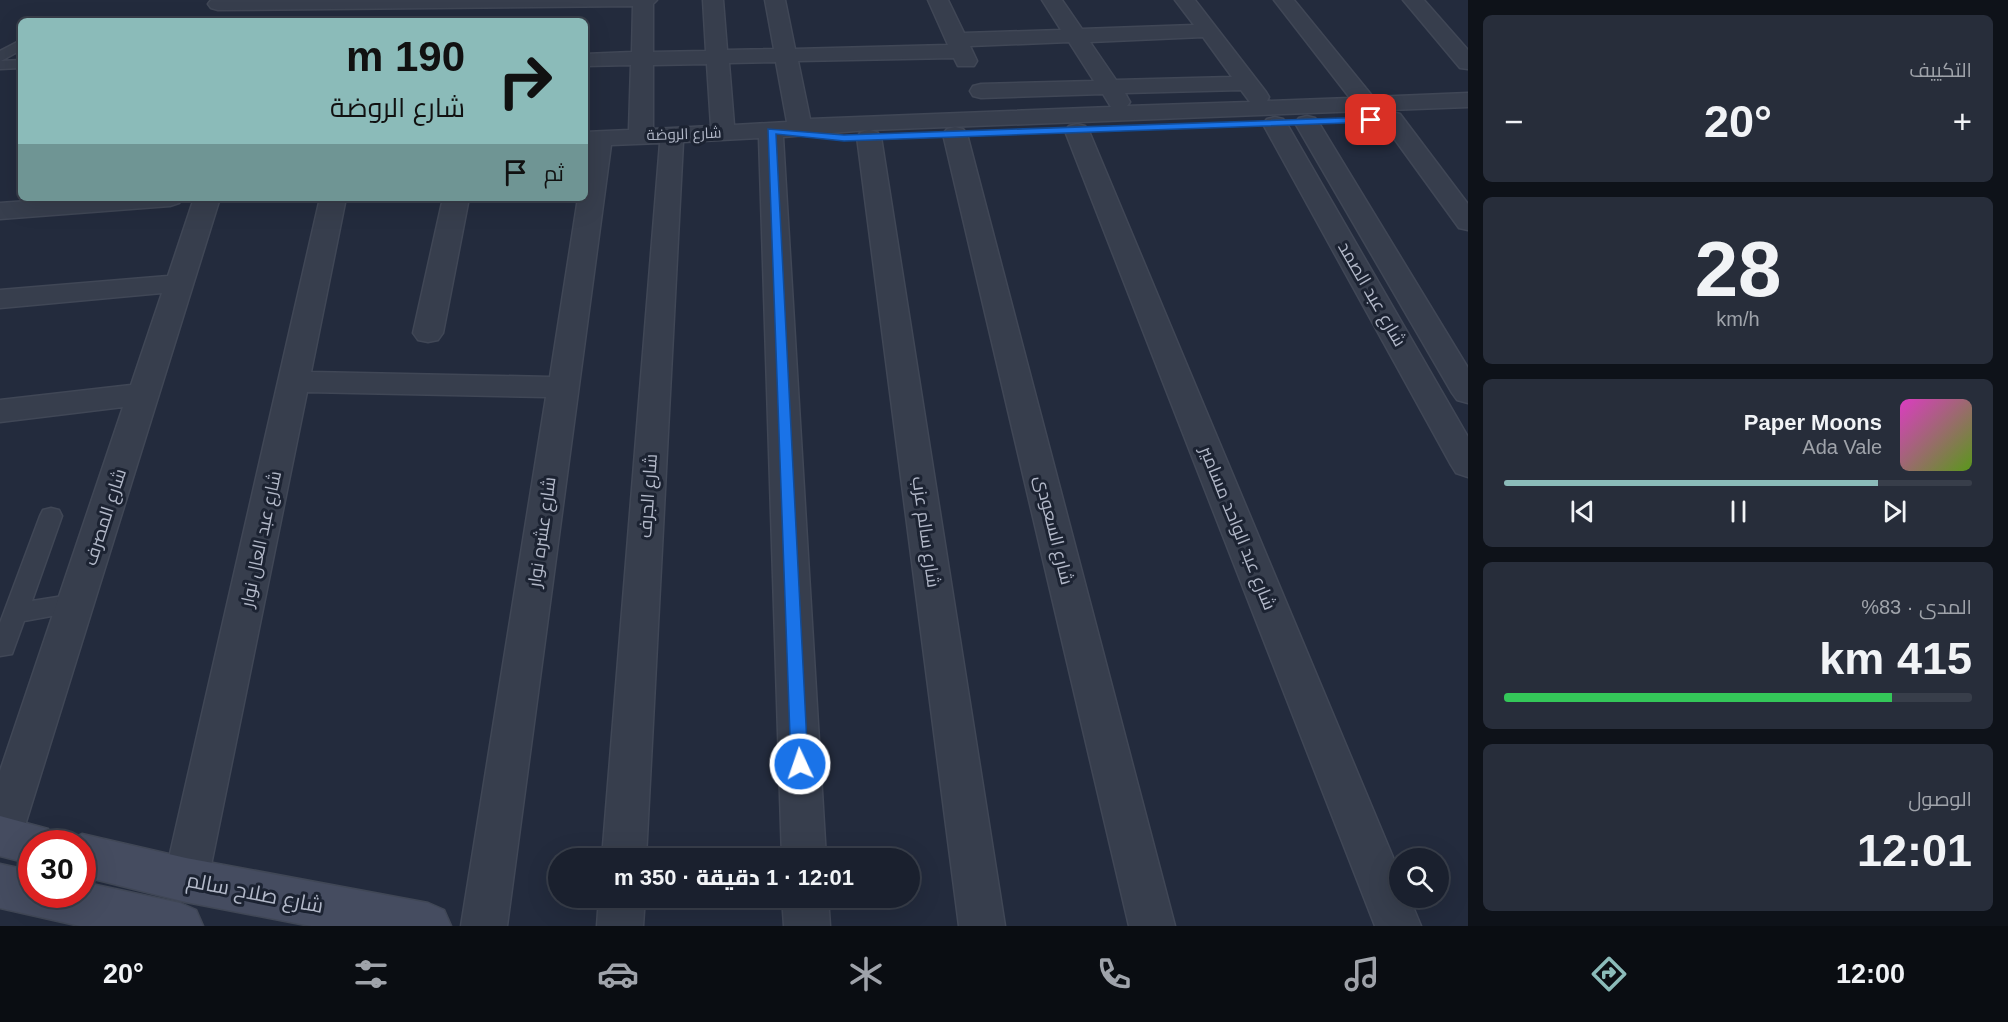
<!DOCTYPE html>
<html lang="ar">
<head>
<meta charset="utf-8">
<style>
	body { margin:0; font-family:Arial,Cairo,sans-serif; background:#272d3a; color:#f1f3f6; direction:rtl; height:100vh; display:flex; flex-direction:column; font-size:22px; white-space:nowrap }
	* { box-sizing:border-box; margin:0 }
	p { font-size:20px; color:#9fa3aa }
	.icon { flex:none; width:33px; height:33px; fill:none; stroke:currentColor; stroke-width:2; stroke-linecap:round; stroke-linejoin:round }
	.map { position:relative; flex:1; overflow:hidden; direction:ltr }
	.details { display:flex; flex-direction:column; gap:15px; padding:15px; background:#0e1219; width:540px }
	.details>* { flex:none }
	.guide { position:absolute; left:18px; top:18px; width:570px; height:183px; border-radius:9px; box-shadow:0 6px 24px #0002,0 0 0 2px #383e4a; direction:rtl; background:#8bbbb9; color:#111; overflow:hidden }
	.buttons { position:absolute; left:1389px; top:848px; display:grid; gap:12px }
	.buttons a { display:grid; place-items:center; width:60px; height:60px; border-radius:50%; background:#1a202e; box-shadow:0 6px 24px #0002,0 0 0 2px #383e4a; font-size:30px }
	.speed { position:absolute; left:18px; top:830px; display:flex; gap:12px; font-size:30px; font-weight:700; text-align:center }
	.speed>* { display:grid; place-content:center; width:78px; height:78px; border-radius:50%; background:#1a202e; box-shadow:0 6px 24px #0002,0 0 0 2px #383e4a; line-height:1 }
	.speed .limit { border:9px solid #d22; background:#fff; color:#111 }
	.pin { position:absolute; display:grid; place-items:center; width:51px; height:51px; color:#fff; margin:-26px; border-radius:12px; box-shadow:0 3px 9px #0006 }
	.me { position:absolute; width:66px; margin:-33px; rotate:357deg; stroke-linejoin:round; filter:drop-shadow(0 0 4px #0008) }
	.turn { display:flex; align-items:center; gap:21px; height:126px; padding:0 24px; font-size:27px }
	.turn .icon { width:78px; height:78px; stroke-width:2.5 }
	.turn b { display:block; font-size:42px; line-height:51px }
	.then { display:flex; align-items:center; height:57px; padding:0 24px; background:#0003; gap:12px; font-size:22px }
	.big { font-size:45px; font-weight:800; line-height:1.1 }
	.details .card { flex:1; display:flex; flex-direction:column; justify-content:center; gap:9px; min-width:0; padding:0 21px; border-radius:9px; background:#272d3a }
	.details .dial { align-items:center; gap:0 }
	.dial b { font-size:78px; line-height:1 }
	.song { display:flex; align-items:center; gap:18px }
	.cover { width:72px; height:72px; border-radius:9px; background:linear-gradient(135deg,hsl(310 70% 55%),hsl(90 70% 35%)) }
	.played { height:6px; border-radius:3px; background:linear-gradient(90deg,#8bbbb9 80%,#383e4a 80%) }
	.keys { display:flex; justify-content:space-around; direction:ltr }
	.heat { display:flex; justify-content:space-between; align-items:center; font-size:33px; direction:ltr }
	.charge { height:9px; border-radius:4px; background:linear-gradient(90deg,#34c759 83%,#383e4a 0) }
	.trip { position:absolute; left:548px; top:848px; width:372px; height:60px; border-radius:30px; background:#1a202e; box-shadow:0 6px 24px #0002,0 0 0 2px #383e4a; font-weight:800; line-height:60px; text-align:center; direction:rtl }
	.menu { display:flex; height:96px; justify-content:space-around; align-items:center; background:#0a0d12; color:#9fa3aa }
	.menu .icon { width:42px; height:42px }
	.menu .selected { color:#8bbbb9 }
	.menu b { font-size:27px; color:#f1f3f6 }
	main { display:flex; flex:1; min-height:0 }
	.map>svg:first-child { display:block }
</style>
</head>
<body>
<main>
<section class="details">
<div class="card"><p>التكييف</p>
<div class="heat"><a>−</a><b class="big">20°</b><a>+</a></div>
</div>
<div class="card dial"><b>28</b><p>km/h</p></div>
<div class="card">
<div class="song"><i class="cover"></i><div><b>Paper Moons</b><p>Ada Vale</p></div></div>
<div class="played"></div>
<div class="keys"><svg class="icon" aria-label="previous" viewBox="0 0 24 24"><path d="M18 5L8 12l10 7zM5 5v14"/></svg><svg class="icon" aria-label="pause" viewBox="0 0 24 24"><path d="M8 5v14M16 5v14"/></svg><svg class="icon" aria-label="next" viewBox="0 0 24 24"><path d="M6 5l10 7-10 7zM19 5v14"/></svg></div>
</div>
<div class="card"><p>المدى · 83%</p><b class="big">415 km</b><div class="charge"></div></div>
<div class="card"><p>الوصول</p><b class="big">12:01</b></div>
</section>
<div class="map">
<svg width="1468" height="926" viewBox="0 0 1468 926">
	<rect width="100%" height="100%" fill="#232b3d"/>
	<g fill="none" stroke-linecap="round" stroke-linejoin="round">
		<g stroke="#404756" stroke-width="3">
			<g id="service">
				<polygon points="21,40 21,50 1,61 21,60 21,68 0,69 0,51"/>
				<polygon points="51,508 59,510 62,516 32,601 76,594 84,596 88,603 84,610 24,621 12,654 0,656 0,623 40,516 43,510"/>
			</g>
		</g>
		<g stroke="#404756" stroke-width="3">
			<g id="minor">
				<path d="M211,0H657L653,4V52L706,51L703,0H723L727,50L774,49L765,0H785L795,49L948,45L928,0H948L964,33L1061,30L1042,0H1062L1082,29L1194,25L1175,0H1195L1266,92L1269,97L1267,101L1350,98L1274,0H1294L1373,97L1468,93V107L870,130L877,132L881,137L1005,926H959L857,137L861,132L868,130L783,137L826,858H782L759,138L683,142L646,858H602L660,143L611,145L507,926H461L546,397L307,392L208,880L202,895L186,902L170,895L164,880L320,198H346L311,372L550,377L578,198H585V132L629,130L631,65L585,66V54L632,52L633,6L218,10L211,8L208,4ZM1203,37L1232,77L1116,80L1090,42ZM1069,42L1094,81L981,84L973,86L970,91L973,96L981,98L1103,94L1111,107L810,119L798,61L954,58L958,66H974L977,61L970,46ZM776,62L787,122L734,125L729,63ZM707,64L711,126L653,129V65ZM1241,90L1250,102L1127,106L1130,102L1125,93Z"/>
				<polygon points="1403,0 1424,0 1468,50 1468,69 1460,68"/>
				<polygon points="1392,112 1400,114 1468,204 1468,230 1459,228 1380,119 1384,114"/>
				<polygon points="1307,116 1315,118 1319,123 1468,368 1468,403 1457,400 1452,393 1295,123 1299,118"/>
				<polygon points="1275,117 1283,119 1287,124 1468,437 1468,477 1456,473 1451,465 1263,124 1267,119"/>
				<polygon points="1077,124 1085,126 1089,131 1400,874 1400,897 1409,897 1421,926 1375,926 1065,131 1069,126"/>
				<polygon points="955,127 963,129 967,134 1175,926 1129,926 943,134 947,129"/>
				<polygon points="69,198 183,198 179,203 170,206 0,219 0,203"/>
				<polygon points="194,198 220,198 22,835 15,849 0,855 0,771 123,407 0,422 0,400 131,385 162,293 0,308 0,290 168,276"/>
				<polygon points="443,198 469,198 443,333 438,340 428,342 418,340 413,333"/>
				<polygon points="599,897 645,897 643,926 597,926"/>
				<polygon points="782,897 828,897 830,926 784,926"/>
			</g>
		</g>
		<g stroke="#404756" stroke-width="3">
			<g id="secondary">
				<polygon points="0,816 48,829 53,843 32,843 32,864 0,856"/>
				<polygon points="82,834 186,858 428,903 444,910 451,926 311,926 186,902 82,876 82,843 65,843"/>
				<polygon points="0,864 32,871 32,894 82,894 82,882 180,903 196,910 203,926 80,926 0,908"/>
			</g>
		</g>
		<use href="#service" fill="#373e4d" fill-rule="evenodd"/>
		<use href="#minor" fill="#373e4d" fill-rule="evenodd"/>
		<use href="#secondary" fill="#454c60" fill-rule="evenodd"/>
	</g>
	<polygon fill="#1a73e8" stroke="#114b97" stroke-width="1.5" points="1371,117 1376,120 1374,122 844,141 776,134 808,764 806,770 800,772 793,770 791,764 768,129 844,135"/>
	<g text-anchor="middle" stroke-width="6" stroke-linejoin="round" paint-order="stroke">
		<g font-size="15" fill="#b3b9c9" stroke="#1c2332">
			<text transform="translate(684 134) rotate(-2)" y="5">شارع الروضة</text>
		</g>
		<g font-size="18" fill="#b3b9c9" stroke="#1c2332">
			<text transform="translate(1372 294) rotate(60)" y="6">شارع عبد الصمد</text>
			<text transform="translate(648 496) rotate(-86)" y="6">شارع الجرف</text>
			<text transform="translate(105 517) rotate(-72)" y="6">شارع المصرف</text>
			<text transform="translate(1238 528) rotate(68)" y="6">شارع عبد الواحد مسامير</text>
			<text transform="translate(1054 530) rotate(76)" y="6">شارع السعودى</text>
			<text transform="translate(542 532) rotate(-82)" y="6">شارع عشره نوار</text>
			<text transform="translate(926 532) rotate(82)" y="6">شارع سالم عزب</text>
			<text transform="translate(261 539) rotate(-78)" y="6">شارع عبد العال نوار</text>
		</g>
		<g font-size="21" fill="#b3b9c9" stroke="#1c2332">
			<text transform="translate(255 893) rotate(11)" y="7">شارع صلاح سالم</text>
		</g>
	</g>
</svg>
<div class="buttons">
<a><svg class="icon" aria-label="search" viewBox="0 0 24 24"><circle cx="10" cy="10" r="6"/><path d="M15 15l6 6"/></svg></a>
</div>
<div class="speed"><div class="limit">30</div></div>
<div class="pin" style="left:1371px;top:120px;background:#d93025"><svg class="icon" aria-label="arrive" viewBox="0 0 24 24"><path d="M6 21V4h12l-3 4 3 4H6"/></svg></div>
<svg class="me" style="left:800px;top:764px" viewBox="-20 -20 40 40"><circle r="17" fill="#1a73e8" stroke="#fff" stroke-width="3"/><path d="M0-11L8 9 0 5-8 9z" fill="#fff"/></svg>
<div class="trip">12:01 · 1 دقيقة · 350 m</div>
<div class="guide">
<div class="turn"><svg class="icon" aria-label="right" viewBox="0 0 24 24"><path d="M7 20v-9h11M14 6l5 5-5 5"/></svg><div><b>190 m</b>شارع الروضة</div></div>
<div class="then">ثم<svg class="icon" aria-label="arrive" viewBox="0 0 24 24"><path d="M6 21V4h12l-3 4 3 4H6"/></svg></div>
</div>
</div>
</main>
<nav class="menu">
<b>12:00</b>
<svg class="icon selected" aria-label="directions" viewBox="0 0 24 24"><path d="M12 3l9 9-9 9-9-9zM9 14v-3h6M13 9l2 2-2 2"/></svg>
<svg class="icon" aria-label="music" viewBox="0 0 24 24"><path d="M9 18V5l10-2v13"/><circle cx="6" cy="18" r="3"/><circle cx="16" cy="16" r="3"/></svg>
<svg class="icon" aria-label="phone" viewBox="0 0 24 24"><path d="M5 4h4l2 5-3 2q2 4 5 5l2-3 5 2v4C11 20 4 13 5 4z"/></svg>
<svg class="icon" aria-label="climate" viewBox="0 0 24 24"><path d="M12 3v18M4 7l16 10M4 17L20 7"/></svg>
<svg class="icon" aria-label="car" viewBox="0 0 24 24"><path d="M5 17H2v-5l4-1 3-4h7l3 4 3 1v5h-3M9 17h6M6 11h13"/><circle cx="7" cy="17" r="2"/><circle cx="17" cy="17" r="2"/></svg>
<svg class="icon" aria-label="filters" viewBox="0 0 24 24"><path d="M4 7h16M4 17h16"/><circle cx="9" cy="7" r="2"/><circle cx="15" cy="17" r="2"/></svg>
<b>20°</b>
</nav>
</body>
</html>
